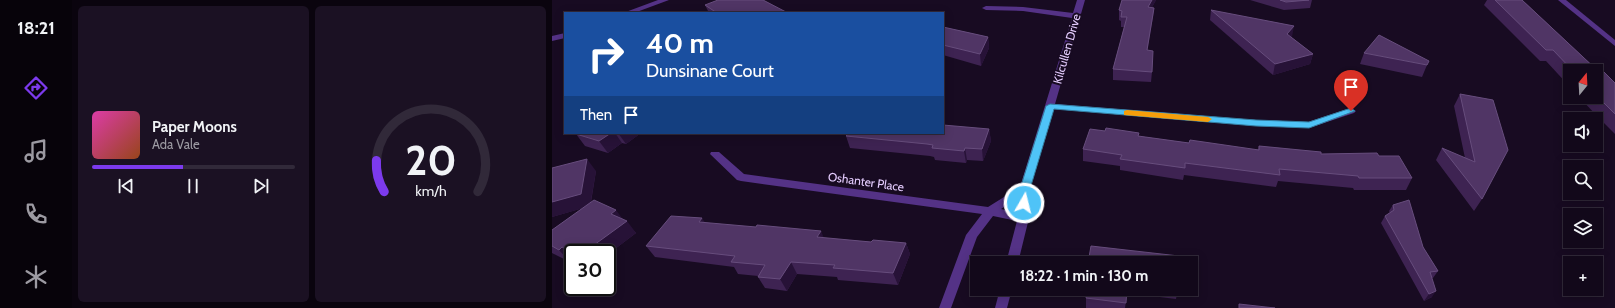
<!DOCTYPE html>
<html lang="en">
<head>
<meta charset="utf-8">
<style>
	body { margin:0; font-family:Cabin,sans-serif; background:#1b1123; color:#f1f3f6; height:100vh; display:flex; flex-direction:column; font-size:15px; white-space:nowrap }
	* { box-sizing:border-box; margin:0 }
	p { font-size:13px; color:#9c9aa2 }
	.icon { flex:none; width:22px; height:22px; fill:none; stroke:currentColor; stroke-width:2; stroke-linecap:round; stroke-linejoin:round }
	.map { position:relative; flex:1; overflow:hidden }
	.panel { display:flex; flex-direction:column; gap:6px; padding:6px; background:#0a040e; width:480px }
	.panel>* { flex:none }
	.hud { position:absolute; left:12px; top:12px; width:380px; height:122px; border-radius:0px; box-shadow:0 2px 10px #0003,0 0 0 1px #312939; background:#1a4fa0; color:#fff; overflow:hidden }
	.needle { width:26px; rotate:18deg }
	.tools { position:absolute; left:1011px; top:64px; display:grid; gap:8px }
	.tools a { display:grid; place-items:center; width:40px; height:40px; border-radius:0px; background:#12081a; box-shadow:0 2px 10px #0003,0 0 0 1px #312939; font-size:20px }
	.speed { position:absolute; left:12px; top:244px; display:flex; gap:8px; font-size:20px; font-weight:700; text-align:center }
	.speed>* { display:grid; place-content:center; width:52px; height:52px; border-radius:50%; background:#12081a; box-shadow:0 2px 10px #0003,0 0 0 1px #312939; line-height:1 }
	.speed .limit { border:2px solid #111; border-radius:6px; background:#fff; color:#111 }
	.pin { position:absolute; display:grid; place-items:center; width:34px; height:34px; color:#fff; margin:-41px -17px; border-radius:50% 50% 50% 0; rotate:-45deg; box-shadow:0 0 4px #0007 }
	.pin .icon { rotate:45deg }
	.me { position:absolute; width:44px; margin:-22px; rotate:8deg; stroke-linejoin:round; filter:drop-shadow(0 0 3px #0008) }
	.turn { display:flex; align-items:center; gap:14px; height:84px; padding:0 16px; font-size:18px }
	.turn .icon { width:52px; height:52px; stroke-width:2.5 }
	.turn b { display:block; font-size:28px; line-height:34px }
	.then { display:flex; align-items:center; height:38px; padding:0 16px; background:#0003; gap:8px; font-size:15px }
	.panel .widget { flex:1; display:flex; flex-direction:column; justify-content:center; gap:6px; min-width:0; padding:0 14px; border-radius:6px; background:#1b1123 }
	.panel .dial { align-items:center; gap:0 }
	.dial svg { height:104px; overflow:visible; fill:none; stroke:#312939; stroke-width:7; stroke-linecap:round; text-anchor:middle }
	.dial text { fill:#f1f3f6; stroke:none }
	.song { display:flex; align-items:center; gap:12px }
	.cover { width:48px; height:48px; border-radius:6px; background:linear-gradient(135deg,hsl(320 70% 55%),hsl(20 70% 35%)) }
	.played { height:4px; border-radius:2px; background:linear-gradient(90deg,#7c3aed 45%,#312939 45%) }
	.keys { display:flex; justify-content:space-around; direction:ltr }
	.panel .tiles { flex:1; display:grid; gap:6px; grid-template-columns:repeat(2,1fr) }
	.trip { position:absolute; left:418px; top:256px; width:228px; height:40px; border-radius:0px; background:#12081a; box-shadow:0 2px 10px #0003,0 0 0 1px #312939; font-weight:700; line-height:40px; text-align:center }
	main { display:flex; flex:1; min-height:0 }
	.tab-bar { display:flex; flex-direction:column; width:72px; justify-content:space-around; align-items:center; background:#07030a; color:#9c9aa2 }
	.tab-bar .icon { width:28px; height:28px }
	.tab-bar .current { color:#7c3aed }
	.tab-bar b { font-size:18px; color:#f1f3f6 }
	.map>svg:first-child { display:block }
</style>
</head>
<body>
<main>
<nav class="tab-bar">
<b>18:21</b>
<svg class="icon current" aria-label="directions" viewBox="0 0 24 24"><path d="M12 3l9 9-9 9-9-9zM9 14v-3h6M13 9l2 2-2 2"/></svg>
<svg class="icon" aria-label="music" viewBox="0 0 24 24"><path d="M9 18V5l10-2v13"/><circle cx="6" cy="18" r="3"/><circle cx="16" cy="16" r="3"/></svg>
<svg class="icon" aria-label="phone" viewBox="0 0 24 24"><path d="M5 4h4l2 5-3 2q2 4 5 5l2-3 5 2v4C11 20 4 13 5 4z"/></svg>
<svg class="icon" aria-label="climate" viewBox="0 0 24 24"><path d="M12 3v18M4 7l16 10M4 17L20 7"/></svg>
</nav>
<section class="panel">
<div class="tiles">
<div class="widget">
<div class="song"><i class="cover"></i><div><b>Paper Moons</b><p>Ada Vale</p></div></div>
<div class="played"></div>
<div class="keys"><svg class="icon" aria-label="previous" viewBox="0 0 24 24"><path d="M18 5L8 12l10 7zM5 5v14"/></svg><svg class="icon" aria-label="pause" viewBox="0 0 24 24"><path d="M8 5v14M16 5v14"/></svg><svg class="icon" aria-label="next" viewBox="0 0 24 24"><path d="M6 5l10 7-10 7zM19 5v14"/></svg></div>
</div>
<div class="widget dial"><svg viewBox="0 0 100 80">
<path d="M14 69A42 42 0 1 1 86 69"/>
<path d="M14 69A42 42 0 0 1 8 45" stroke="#7c3aed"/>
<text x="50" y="56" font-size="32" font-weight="700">20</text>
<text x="50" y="72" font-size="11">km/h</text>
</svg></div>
</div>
</section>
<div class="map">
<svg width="1063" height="308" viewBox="0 0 1063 308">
	<rect width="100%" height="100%" fill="#180b22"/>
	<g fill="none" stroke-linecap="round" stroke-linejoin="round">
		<g fill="#543286" fill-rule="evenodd">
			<polygon points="106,0 117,0 82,13 71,13"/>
			<path d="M525,0H533L503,104L704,120L756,122L799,108L804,111L802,113L757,128L704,126L501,109L478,189L477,218L466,263H454L465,221L441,216L425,237L399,308H387L414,235L430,214L189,181L185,180L158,154L159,152H167L192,174L436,207L468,187L520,18L471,11L434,10L430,8L434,6L471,7L521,13ZM467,198L466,213L449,209Z"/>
			<polygon points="1006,0 1014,0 1063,40 1063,46"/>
			<polygon points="13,33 13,38 0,41 0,36"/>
			<polygon points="448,289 460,289 455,308 443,308"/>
		</g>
	</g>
	<g fill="#3e2352">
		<polygon points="570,0 604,0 600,7 602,8 601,17 595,50 600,72 599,82 561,80 561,69 572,27 569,27 569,21 567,20 567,10"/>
		<polygon points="698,0 760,0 758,8 732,10"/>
		<polygon points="935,0 970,0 1046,71 1063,83 1063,134 1045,116 1027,97 1044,97 1044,71 1018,71 1018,87 994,61 988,61 932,5"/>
		<polygon points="153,5 235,13 157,13"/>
		<polygon points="659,10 739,37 761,54 758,64 721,75 658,20"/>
		<polygon points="391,27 436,37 437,48 429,66 391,55"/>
		<polygon points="812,53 875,65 870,77 808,64"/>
		<polygon points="908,94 941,100 930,199 922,211 884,160 890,148 913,158 902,106"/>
		<polygon points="437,129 439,141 431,161 415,160 414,163 383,160 382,157 378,156 298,148 294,136"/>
		<polygon points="553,131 587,133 586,136 637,143 706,150 707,146 769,154 827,156 860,178 854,190 802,190 801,188 726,181 724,187 632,175 631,180 568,170 568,166 531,161 531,149"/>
		<polygon points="26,133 89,133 74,144 70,143 56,153 33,146 24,134"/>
		<polygon points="0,168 44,171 39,202 71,219 84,233 55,255 55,253 21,253 21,259 18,262 0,253 0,230 31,208 0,217"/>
		<polygon points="841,205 871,247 886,271 881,278 880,278 880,297 872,301 829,223 833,216 838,213 837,211"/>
		<polygon points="153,223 272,238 319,242 354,243 358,254 346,285 286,280 285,277 245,274 235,291 213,288 206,277 206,276 186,274 182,267 103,257 94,246"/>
		<polygon points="536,289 626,289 624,299 575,293 573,308 534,308 534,298"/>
	</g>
	<g fill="#271237">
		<polygon points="600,0 604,0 595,17 596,7"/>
		<polygon points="602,8 601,17 594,60 595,50"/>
		<polygon points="742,26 740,37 733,45 735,34"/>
		<polygon points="436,37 437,48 429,66 428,54"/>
		<polygon points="761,54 758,64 721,75 723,64"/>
		<polygon points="437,129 439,141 431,161 430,149"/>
		<polygon points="59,133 63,133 70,143 56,153 47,141"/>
		<polygon points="66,133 89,133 74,144"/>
		<polygon points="413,148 415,160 414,163 412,151"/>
		<polygon points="35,159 44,171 38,206 0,217 0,202"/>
		<polygon points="64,210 73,222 75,221 84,233 55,255 55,253 31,253 59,214"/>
		<polygon points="150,218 158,230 147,222"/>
		<polygon points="269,231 274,243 265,237"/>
		<polygon points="354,243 358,254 346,285 341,273"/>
		<polygon points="10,247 21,259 18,262 7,250"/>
		<polygon points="239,262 245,274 235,291 228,279"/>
		<polygon points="884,291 880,297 872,301 877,294"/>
	</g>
	<g fill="#503565" stroke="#674d7d">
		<polygon points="166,0 211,0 234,12 234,13 165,13 153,5"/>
		<polygon points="570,0 600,0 596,7 602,8 595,50 601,51 600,72 561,69 575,17 569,17 570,11 567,10"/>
		<polygon points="728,0 757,0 734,2"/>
		<polygon points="943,0 970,0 1046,71 1051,71 1063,83 1063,114 1044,95 1044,71 1021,71 1001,50 994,50"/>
		<polygon points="659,10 742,26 735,34 761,54 723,64"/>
		<polygon points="391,27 436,37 428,54 391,45"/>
		<polygon points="827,35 877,61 875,65 812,53"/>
		<polygon points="908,94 941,100 956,150 930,199 890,148 923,162"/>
		<polygon points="391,125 437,129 430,149 413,148 412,151 380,148 381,145 375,144 294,136 297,133 391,133"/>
		<polygon points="554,128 587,133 586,136 637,143 638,140 707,150 707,146 769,152 769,154 825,153 827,156 847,156 860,178 807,178 806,176 727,169 728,175 633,163 633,168 568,159 570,155 531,149 538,129 553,131"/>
		<polygon points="26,133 59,133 47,141 24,134"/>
		<polygon points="35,159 29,194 0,202 0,168"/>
		<polygon points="42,200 64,210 59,214 75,221 31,253 22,253 10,247 7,250 0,246 0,230"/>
		<polygon points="857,200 871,247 886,271 878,272 884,291 877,294 833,216 842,210 841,205"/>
		<polygon points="119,216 150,218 147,222 204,227 205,225 269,231 265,237 319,242 321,240 354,243 341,273 281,268 283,265 239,262 228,279 206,277 213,265 179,262 183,256 94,246"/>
		<polygon points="539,246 627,256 627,263 536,263"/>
		<polygon points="536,289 575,289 574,303 534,298"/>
		<polygon points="687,304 723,308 687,308"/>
	</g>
	<polygon fill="#4fc3f7" stroke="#337fa1" points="498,104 704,120 757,122 799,108 803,111 757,128 704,126 502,109 478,189 477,203 472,207 467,203 468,189 494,106"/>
	<polygon fill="#f59e0b" points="575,110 656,117 660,119 656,122 572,115 572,111"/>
	<g text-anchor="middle" stroke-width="4" stroke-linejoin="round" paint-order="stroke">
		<g font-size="12" fill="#e5cdff" stroke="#180b22">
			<text transform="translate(515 49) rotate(-74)" y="4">Kilcullen Drive</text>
			<text transform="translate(314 182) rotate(8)" y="4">Oshanter Place</text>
		</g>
	</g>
</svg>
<div class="tools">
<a><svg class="needle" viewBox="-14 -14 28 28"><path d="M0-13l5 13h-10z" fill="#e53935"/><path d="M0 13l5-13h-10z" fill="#9c9aa2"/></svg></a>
<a><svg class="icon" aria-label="sound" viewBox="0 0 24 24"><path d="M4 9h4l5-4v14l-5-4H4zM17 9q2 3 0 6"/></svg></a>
<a><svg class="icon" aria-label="search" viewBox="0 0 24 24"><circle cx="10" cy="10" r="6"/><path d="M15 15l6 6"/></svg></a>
<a><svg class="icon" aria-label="layers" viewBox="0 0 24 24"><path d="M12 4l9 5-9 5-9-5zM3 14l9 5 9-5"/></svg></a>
<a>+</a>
</div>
<div class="speed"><div class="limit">30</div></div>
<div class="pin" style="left:799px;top:111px;background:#d93025"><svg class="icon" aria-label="arrive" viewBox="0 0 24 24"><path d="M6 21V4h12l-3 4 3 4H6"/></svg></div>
<svg class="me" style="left:472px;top:203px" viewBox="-20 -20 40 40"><circle r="17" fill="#4fc3f7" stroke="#fff" stroke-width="3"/><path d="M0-11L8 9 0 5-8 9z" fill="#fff"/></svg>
<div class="trip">18:22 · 1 min · 130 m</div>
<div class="hud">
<div class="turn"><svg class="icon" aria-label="right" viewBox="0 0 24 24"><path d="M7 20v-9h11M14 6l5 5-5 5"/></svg><div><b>40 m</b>Dunsinane Court</div></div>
<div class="then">Then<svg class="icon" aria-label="arrive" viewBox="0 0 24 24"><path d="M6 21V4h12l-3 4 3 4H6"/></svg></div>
</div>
</div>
</main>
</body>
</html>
